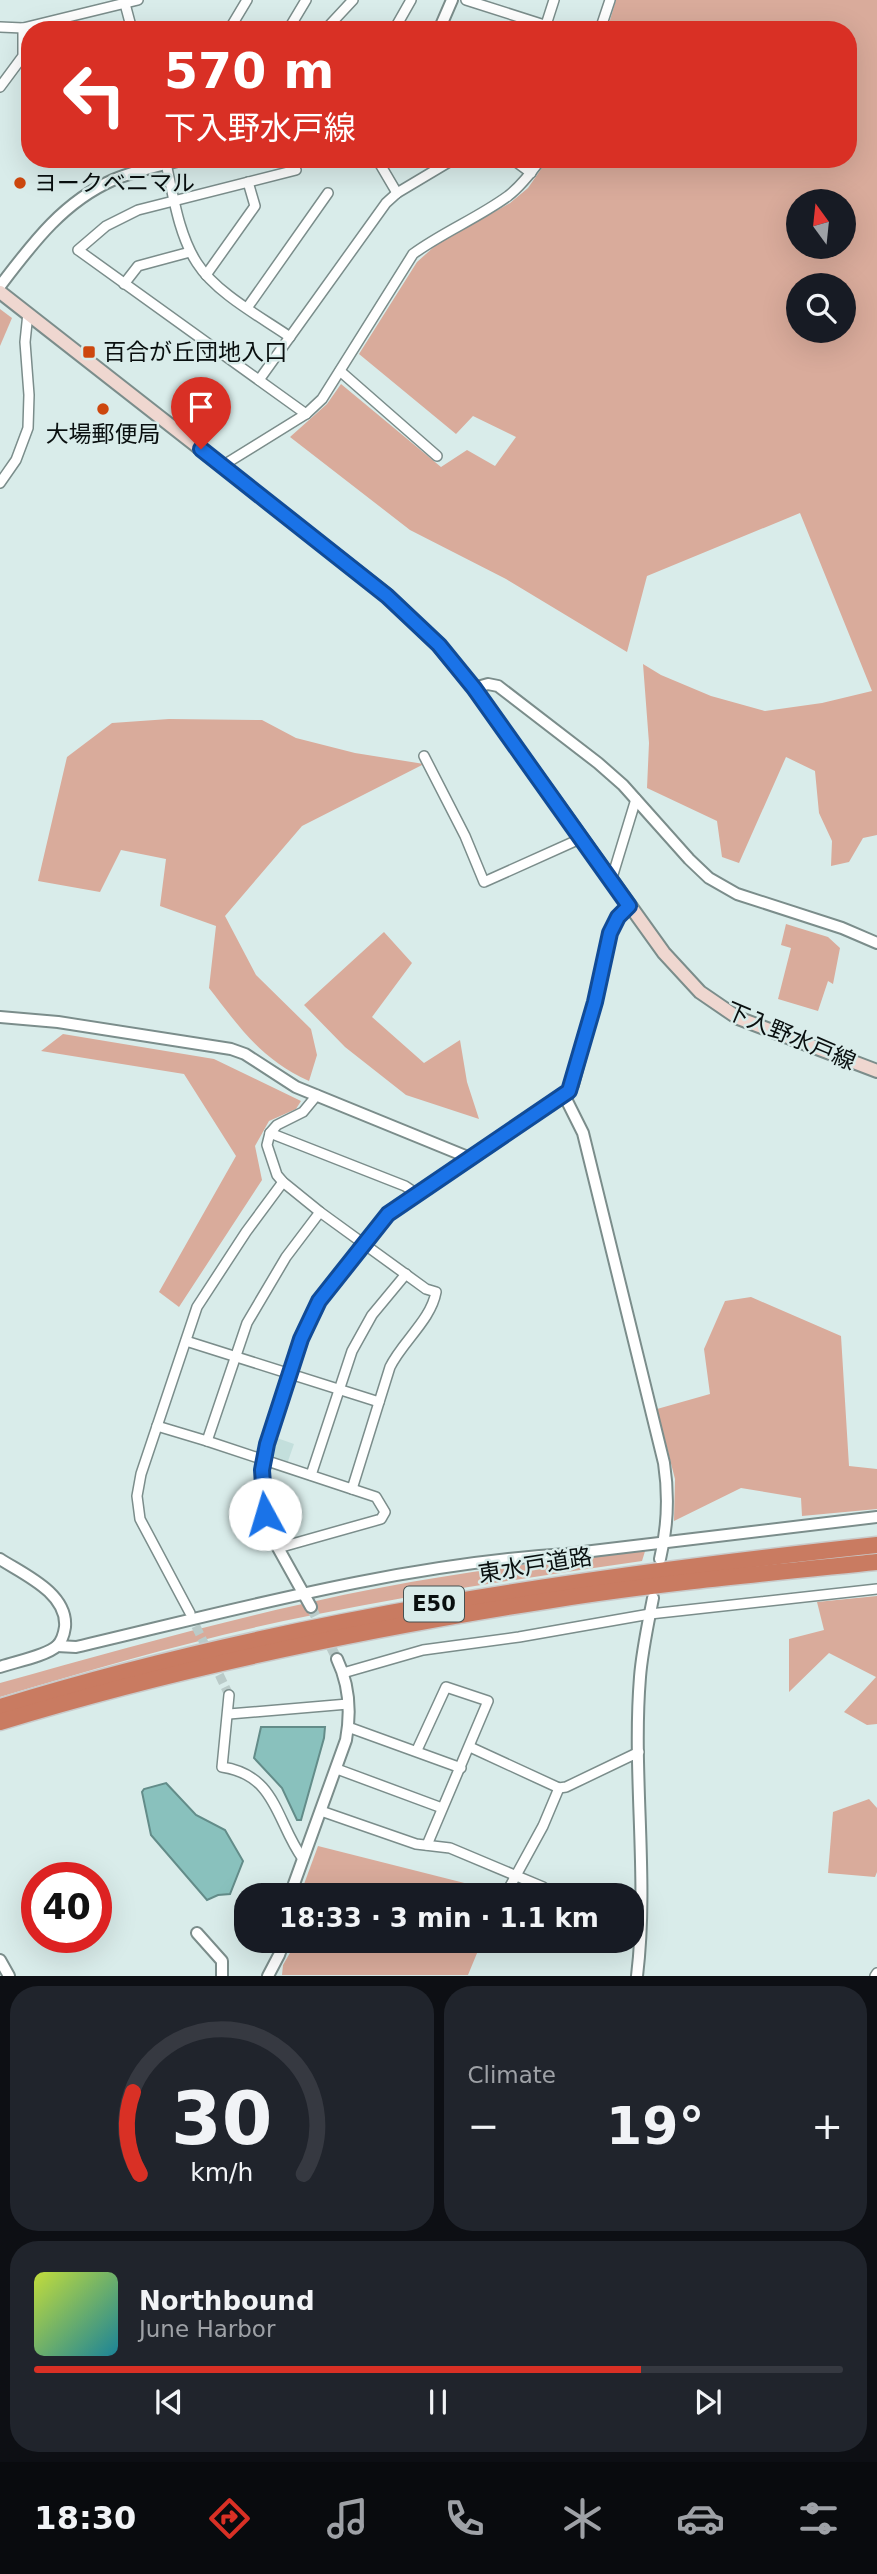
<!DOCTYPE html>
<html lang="en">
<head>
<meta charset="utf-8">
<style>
	body { margin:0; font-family:"DejaVu Sans","Noto Sans JP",sans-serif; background:#20242c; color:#f1f3f6; height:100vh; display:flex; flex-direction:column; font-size:26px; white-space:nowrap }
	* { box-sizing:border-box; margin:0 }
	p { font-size:23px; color:#9ea1a6 }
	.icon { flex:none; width:38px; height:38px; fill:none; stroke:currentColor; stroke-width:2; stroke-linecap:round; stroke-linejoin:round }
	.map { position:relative; height:1976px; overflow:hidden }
	.sheet { display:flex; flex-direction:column; gap:10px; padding:10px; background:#0d0f14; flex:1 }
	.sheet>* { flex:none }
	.hud { position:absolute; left:21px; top:21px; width:836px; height:147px; border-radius:28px; box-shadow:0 7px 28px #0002; background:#d93025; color:#fff; overflow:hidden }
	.needle { width:46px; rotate:345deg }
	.controls { position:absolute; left:786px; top:189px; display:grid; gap:14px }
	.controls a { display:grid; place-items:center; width:70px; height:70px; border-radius:50%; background:#171b24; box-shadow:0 7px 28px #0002; font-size:35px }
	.speed { position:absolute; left:21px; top:1862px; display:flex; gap:14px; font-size:35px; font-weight:700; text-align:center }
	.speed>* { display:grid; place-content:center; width:91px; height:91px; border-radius:50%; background:#171b24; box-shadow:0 7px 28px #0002; line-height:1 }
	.speed .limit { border:10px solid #d22; background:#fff; color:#111 }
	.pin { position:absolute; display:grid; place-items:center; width:60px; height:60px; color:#fff; margin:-72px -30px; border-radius:50% 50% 50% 0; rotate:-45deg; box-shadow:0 0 7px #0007 }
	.pin .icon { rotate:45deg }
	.me { position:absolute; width:77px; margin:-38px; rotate:354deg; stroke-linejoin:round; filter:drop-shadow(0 0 5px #0008) }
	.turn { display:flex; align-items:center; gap:24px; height:147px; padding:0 28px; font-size:32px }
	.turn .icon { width:91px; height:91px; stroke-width:2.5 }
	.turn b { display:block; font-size:49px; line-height:60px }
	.big { font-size:52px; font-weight:700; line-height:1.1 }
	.sheet .tile { flex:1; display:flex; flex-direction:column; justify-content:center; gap:10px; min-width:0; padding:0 24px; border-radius:28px; background:#20242c }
	.sheet .dial { align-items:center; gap:0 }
	.dial svg { height:182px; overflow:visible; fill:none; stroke:#363941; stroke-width:7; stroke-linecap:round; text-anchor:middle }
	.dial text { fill:#f1f3f6; stroke:none }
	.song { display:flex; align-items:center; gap:21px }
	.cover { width:84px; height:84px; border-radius:10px; background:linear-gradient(135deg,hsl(70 70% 55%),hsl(190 70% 35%)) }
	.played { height:7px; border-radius:4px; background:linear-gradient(90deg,#d93025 75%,#363941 75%) }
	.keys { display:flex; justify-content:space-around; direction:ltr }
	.heat { display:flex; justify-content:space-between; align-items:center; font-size:38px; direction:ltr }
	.sheet .tiles { flex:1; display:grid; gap:10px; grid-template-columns:1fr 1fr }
	.tile:last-child { grid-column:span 2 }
	.trip { position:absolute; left:234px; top:1883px; width:410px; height:70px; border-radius:28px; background:#171b24; box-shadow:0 7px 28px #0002; font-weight:700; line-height:70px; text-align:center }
	.dock { display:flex; height:112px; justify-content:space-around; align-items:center; background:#090b0e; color:#9ea1a6 }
	.dock .icon { width:49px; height:49px }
	.dock .active { color:#d93025 }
	.dock b { font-size:32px; color:#f1f3f6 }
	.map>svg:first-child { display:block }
</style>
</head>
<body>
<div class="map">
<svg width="877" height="1976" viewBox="0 0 877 1976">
	<rect width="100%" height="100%" fill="#d9ecea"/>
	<polygon fill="#c3dfdc" points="277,1438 294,1444 287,1464 272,1459"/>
	<g fill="#d9ab9b" fill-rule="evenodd">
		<path d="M616,0H877V835L863,838L849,862L831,866L832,841L819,813L815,771L786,757L739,863L722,857L717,821L647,788L649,743L643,664L661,675L711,696L765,711L822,703L872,691L800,513L647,576L627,652L506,579L410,530L290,437L327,404L341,384L441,467L467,450L495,466L516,437L473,416L456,434L359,354L417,262L436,245L510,203L528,188L548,159H849V30H607ZM798,201H844V247H798ZM798,285H844V331H798Z"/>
		<polygon points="0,309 12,318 0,346"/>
		<path d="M169,719L262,720L296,738L355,753L424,764L302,826L225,916L256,975L311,1029L317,1055L309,1081C261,1059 240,1028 209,988L216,926L160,906L166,859L121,850L100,892L38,881L67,757L112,723Z"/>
		<polygon points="786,924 828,937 840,948 833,984 828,981 818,1011 778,999 791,948 781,945"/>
		<polygon points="384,932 412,963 372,1017 424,1063 460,1040 467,1082 479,1119 406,1095 345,1047 304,1005"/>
		<polygon points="63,1034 214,1059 301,1101 296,1109 269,1121 255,1146 262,1180 179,1307 159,1292 236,1156 184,1074 41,1051"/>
		<polygon points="751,1297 841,1336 849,1466 877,1469 877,1509 802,1516 801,1498 741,1488 674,1521 675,1479 657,1409 710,1394 704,1349 725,1301"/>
		<path d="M646,1548L642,1561C532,1577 422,1593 313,1615C207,1636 103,1666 0,1697V1683C143,1643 288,1602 435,1578C505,1566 575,1558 646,1548Z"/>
		<polygon points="877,1596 877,1724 867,1725 844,1712 876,1677 829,1653 789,1692 789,1639 824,1630 817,1602"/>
		<polygon points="869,1799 877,1808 877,1872 875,1877 828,1873 833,1812"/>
		<polygon points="318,1846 512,1895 300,1895"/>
		<polygon points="294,1941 482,1941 468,1975 282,1975 283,1965 295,1944"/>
	</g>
	<g fill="#89c1bd" stroke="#638c89" stroke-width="2">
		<polygon points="261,1727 325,1727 324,1738 301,1820 297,1820 282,1788 254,1758"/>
		<polygon points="166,1783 196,1815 225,1830 243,1861 230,1894 218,1895 207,1900 151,1835 142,1792 144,1789"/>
	</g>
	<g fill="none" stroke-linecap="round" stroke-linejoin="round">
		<polyline stroke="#bacbc9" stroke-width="9" stroke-dasharray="9 4.5" stroke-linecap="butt" points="190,1614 229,1695"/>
		<polyline stroke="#bacbc9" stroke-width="10" stroke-dasharray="10 5" stroke-linecap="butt" points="311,1607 337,1659"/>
		<g stroke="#7b8d8b" stroke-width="12">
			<g id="minor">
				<polyline points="124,0 132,30"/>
				<polyline points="466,0 560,30"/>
				<polyline points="0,27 23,28 138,0"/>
				<polyline points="545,28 554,0"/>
				<polyline points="229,30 247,0"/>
				<polyline points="288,30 306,0"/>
				<polyline points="325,30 353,0"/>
				<polyline points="394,30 411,0"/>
				<polyline points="600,30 610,0"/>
				<polyline points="0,87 23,56 23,28"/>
				<path d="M165,159C173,193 178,234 197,263C216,293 261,317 290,337"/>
				<polyline points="377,159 397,193"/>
				<polyline points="512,159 531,173"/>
				<polyline points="296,170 138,210 106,226 78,250 306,414"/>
				<polyline points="206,275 255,206 248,182"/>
				<polyline points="124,284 138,266 190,252"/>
				<polyline points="247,308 328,193"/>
				<polyline points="340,371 437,456"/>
				<polyline points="259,380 386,203 397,193 454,159"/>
				<path d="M222,466L306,414L322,399L413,254C443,232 478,218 508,196C521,186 531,173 541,159"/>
				<polyline points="0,483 16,460 28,428 29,395 25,342 28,313"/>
				<polyline points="424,756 465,836 484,882 582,838"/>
				<polyline points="611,881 636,799"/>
				<path d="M317,1095L303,1112L277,1125L270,1133L267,1145L277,1175L283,1182L320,1212L426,1289L436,1292C431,1320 402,1342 390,1367L352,1489"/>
				<polyline points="270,1133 405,1186 417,1194"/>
				<polyline points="186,1341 379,1402"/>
				<polyline points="157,1426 207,1441 376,1497 385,1512 381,1519 278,1548"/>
				<polyline points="207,1441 247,1323 286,1257 320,1212"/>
				<polyline points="311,1475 352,1351 372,1315 406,1274"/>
				<polyline points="190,1613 140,1519 137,1496 141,1474 197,1307 246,1232 283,1182"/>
				<polyline points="343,1673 423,1650 519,1637 650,1614 877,1589"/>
				<path d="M229,1695L222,1767C277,1775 276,1822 303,1859"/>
				<polyline points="229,1714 348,1704"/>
				<polyline points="348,1727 461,1768"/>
				<polyline points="470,1747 559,1788 566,1787 639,1752"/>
				<polyline points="417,1750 446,1687 488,1701 427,1845"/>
				<polyline points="337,1769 442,1808"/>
				<polyline points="321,1811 416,1844 450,1848 543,1887"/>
				<polyline points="508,1890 543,1826 559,1788"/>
				<polyline points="875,1976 877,1973"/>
			</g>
		</g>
		<g stroke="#7b8d8b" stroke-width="14">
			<g id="tertiary">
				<polyline points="439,30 452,0"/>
				<path d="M0,286C32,244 63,202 113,180C136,170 162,165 186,159"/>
				<polyline points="474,688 488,684 498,686 598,763 623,785 689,859 709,878 737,894 842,928 877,943"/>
				<polyline points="0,1017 58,1022 231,1049 245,1054 296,1087 470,1158"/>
				<path d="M564,1095L583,1133L664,1463C669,1496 668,1526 660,1559"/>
				<path d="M0,1559C23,1574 68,1593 65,1627C64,1634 62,1641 57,1646C46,1656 14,1662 0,1667"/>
				<polyline points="311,1607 272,1537 265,1514 262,1488 262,1470 267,1444 308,1323 319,1301 388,1214 569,1091 573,1085 595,1002 610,933 618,917 629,906"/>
				<path d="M57,1646L76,1647C238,1609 401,1564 567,1554L877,1517"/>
				<path d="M290,1895L346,1740C351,1713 349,1684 337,1659"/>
				<polyline points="197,1933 222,1961 222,1976"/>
				<polyline points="0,1960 9,1976"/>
				<polyline points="268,1976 279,1955 284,1941"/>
				<path d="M637,1976C649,1877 632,1776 640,1677C642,1651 648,1624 653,1598"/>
			</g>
		</g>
		<g stroke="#7b8d8b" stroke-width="16">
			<polyline id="secondary" points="0,292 387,595 438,645 474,688 664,953 700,992 738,1018 877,1071"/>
		</g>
		<g stroke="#c9caca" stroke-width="19">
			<g id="motorway">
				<path d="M0,1707C286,1619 581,1577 877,1545"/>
				<path d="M0,1722C180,1667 365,1629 552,1600C659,1583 769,1573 877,1562"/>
			</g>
		</g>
		<use href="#minor" stroke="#fff" stroke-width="9"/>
		<use href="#tertiary" stroke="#fff" stroke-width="10"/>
		<use href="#secondary" stroke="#efd7d0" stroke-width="12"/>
		<use href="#motorway" stroke="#c97b61" stroke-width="16"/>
	</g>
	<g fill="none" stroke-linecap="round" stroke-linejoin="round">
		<g stroke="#114b97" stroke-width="18">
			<polyline id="route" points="201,449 387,596 439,645 474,688 629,906 618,917 610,933 595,1002 569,1091 388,1214 319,1301 301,1339 267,1444 262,1470 265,1514"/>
		</g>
		<use href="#route" stroke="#1a73e8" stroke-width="12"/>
	</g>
	<g fill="#cd470e" stroke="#d9ecea" stroke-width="2.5">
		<circle cx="20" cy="183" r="7"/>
		<rect x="82" y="345" width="14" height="14" rx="3.5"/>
		<circle cx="103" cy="409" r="7"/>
	</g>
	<g text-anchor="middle" stroke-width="5" stroke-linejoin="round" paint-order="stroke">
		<rect fill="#d9ecea" stroke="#475151" stroke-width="2" x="404" y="1586.5" width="60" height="35" rx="5"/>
		<g font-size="21" font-weight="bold" fill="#090f0f">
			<text x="434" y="1611">E50</text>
		</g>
		<g font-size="23" fill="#090f0f" stroke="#d9ecea" text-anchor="start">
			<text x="34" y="191">ヨークベニマル</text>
			<text x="103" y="360">百合が丘団地入口</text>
			<text x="103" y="442" text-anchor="middle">大場郵便局</text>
		</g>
		<g font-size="23" fill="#090f0f" stroke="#d9ecea">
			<text transform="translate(791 1036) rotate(23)" y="8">下入野水戸線</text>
			<text transform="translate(535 1565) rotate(-9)" y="8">東水戸道路</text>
		</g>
	</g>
</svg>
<div class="controls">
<a><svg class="needle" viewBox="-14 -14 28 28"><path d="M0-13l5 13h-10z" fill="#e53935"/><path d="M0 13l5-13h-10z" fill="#9ea1a6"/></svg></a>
<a><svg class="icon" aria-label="search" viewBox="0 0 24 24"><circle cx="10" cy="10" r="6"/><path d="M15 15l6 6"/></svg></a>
</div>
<div class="speed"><div class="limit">40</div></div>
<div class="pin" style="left:201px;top:449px;background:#d93025"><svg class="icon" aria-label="arrive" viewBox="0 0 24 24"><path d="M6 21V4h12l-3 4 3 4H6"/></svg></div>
<svg class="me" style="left:265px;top:1514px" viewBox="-20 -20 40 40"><circle r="19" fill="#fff"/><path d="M0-13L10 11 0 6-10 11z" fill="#1a73e8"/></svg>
<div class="trip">18:33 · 3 min · 1.1 km</div>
<div class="hud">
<div class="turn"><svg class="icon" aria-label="left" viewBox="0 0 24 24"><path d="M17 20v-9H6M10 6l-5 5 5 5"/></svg><div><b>570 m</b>下入野水戸線</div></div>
</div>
</div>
<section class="sheet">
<div class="tiles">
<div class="tile dial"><svg viewBox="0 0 100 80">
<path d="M14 69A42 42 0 1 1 86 69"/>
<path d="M14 69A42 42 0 0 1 11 33" stroke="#d93025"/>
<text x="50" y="56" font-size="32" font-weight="700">30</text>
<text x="50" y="72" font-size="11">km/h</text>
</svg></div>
<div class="tile"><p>Climate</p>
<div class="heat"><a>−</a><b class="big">19°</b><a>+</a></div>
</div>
<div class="tile">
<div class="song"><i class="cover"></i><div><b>Northbound</b><p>June Harbor</p></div></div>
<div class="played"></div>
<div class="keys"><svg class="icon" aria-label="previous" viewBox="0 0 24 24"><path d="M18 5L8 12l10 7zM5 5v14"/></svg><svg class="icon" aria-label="pause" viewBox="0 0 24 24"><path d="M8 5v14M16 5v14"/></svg><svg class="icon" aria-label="next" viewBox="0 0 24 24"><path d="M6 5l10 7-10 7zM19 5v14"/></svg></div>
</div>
</div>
</section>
<nav class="dock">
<b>18:30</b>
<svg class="icon active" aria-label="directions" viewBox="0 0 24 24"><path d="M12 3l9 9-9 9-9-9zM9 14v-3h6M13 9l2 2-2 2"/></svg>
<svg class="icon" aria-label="music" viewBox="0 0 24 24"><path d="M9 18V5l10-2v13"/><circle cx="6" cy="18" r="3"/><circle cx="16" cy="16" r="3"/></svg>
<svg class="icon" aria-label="phone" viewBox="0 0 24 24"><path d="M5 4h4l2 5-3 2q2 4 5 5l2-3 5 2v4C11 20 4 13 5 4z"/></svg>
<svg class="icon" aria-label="climate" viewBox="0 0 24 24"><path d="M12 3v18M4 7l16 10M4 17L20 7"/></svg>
<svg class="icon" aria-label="car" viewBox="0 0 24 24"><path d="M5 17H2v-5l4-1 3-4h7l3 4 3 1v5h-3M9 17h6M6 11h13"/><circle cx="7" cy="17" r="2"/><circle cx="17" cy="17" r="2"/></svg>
<svg class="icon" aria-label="filters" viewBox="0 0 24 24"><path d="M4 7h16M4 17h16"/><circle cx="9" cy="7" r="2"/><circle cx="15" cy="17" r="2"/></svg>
</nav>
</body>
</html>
